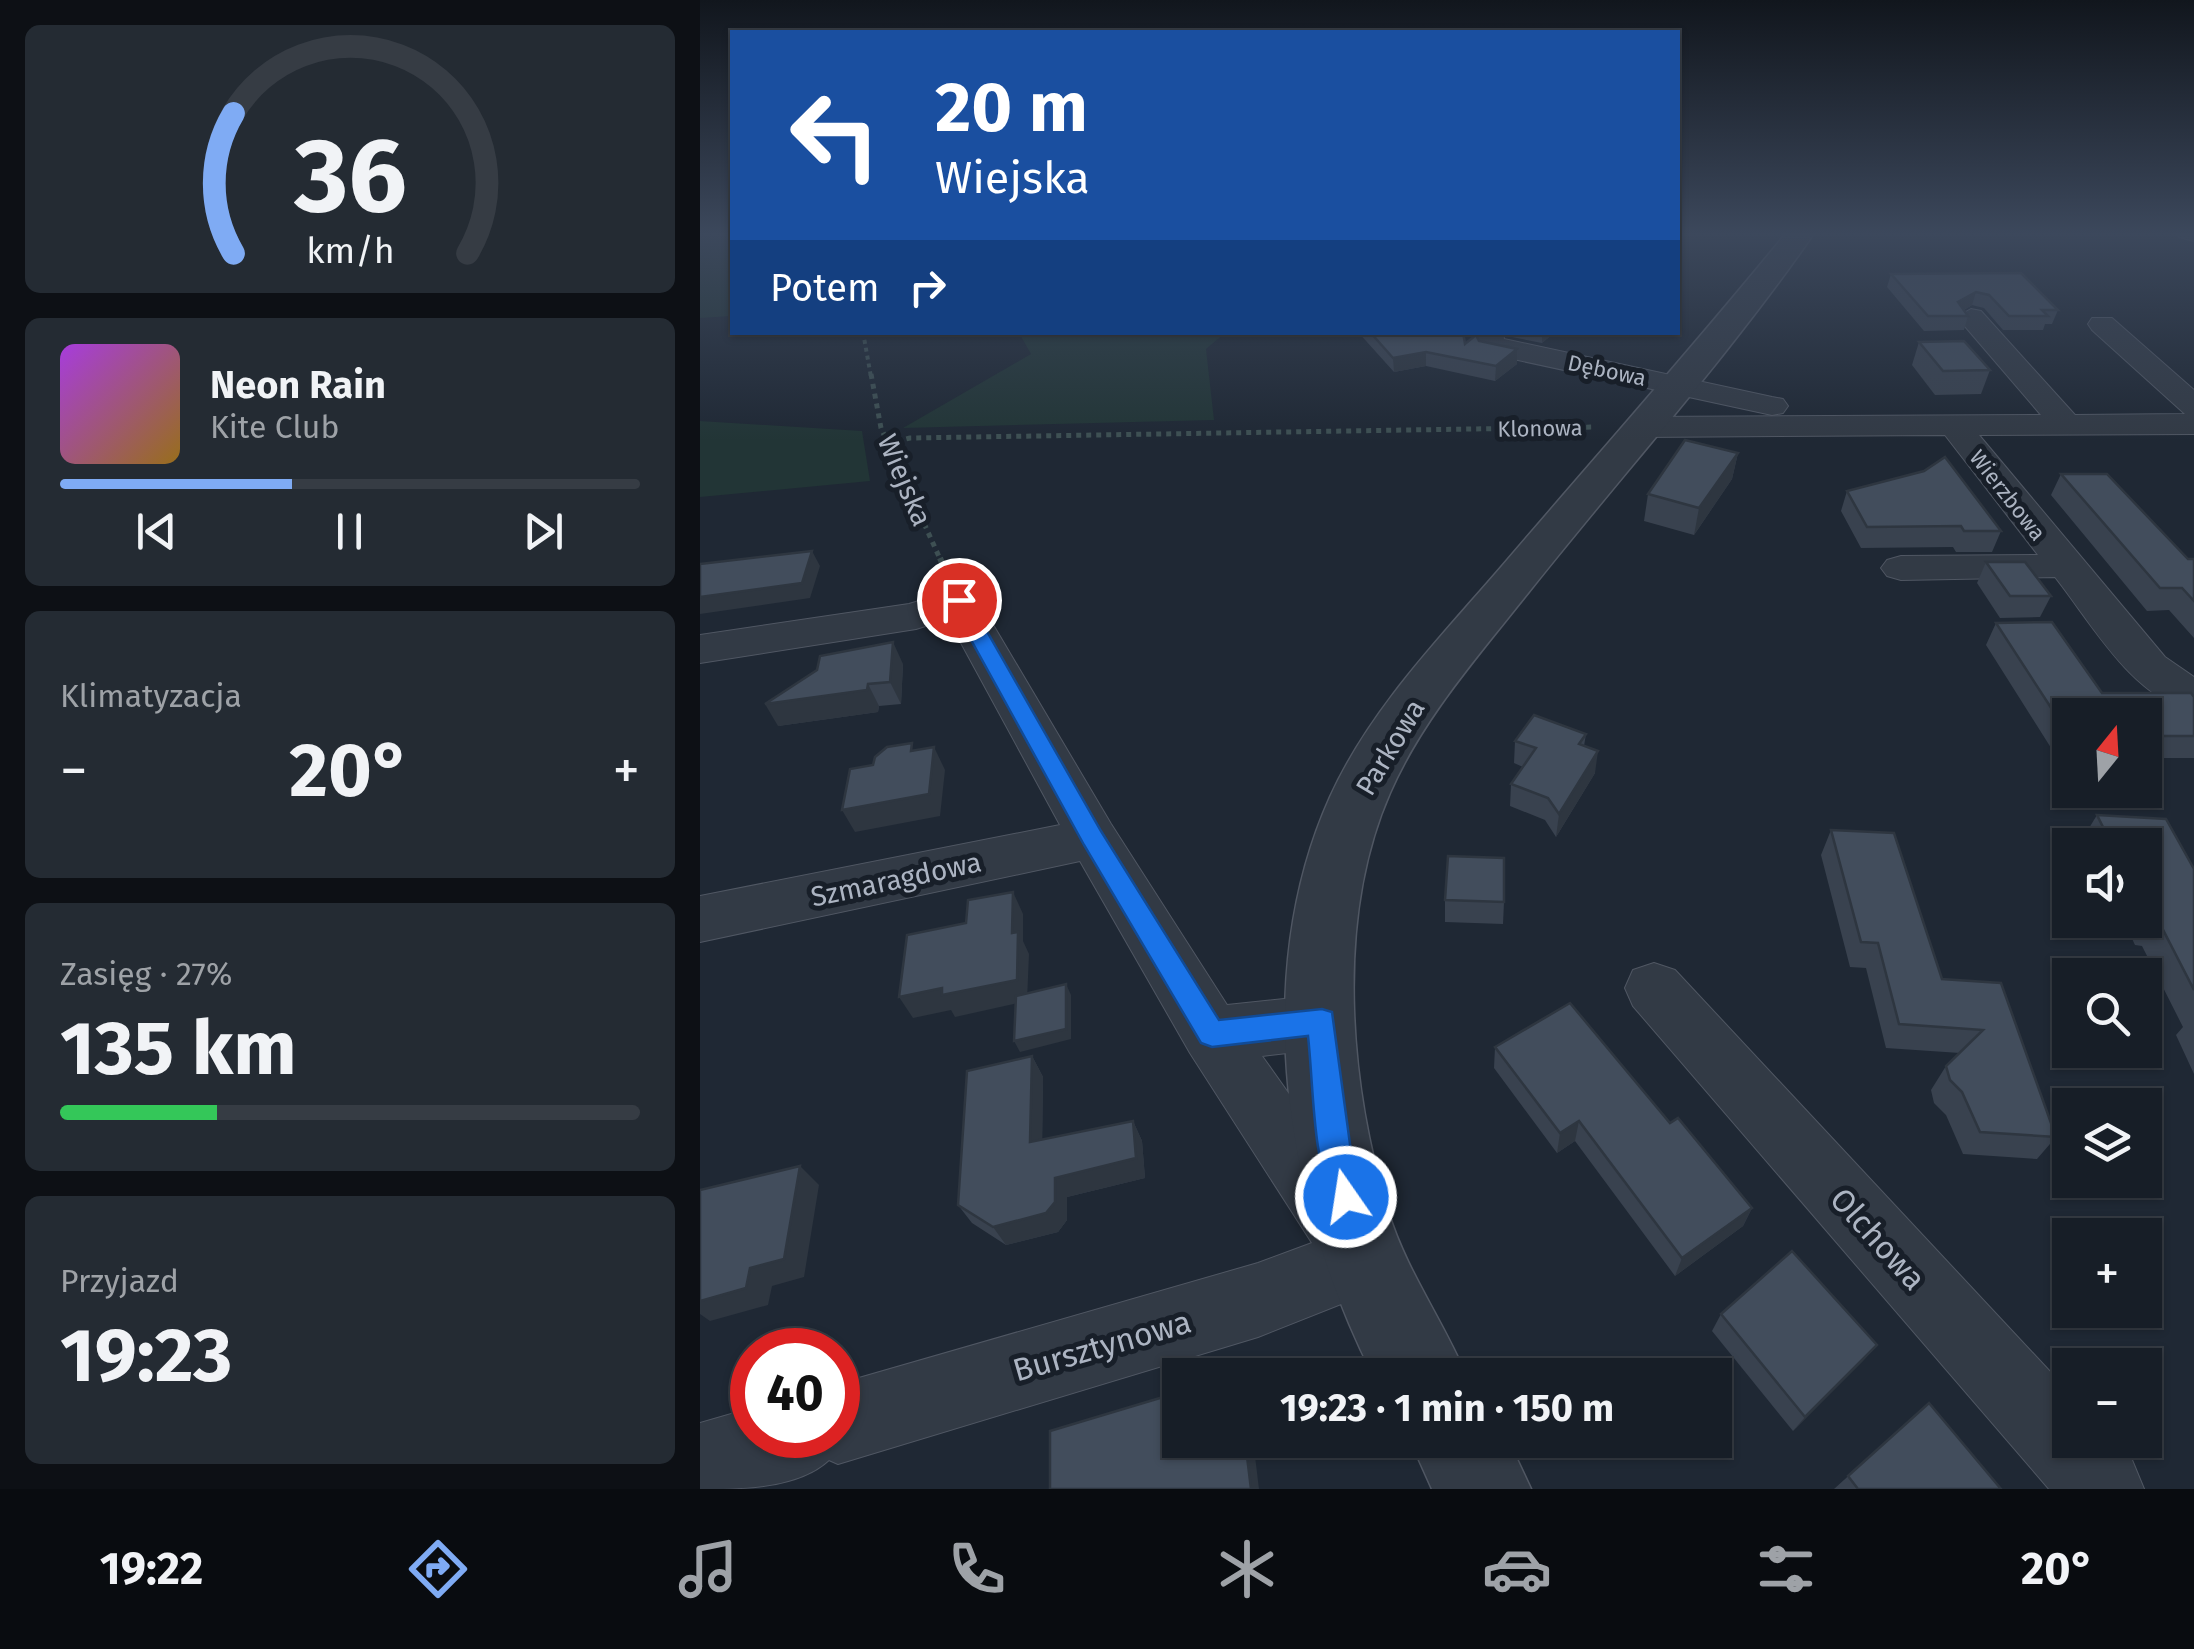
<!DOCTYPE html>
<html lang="pl">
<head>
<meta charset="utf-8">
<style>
	body { margin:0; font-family:"Fira Sans",sans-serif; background:#242b33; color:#f1f3f6; height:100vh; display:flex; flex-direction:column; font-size:38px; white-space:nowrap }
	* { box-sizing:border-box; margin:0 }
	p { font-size:32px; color:#9ea2a7 }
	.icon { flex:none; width:55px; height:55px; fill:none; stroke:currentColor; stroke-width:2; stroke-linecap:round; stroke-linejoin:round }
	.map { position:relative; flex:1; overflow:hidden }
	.panel { display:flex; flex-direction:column; gap:25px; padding:25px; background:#0d1015; width:700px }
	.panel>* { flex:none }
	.banner { position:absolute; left:30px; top:30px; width:950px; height:305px; border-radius:0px; box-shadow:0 2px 8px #0004,0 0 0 2px #363c44; background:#1a4fa0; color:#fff; overflow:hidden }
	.needle { width:65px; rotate:18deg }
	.controls { position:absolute; left:1352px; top:698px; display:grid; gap:20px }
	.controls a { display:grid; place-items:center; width:110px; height:110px; border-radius:0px; background:#171e27; box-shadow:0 2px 8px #0004,0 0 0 2px #363c44; font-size:50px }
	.speed { position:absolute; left:30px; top:1328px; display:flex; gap:20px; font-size:50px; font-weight:700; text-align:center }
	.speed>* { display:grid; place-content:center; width:130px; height:130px; border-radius:50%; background:#171e27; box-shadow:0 2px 8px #0004,0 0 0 2px #363c44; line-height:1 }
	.speed .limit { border:15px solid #d22; background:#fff; color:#111 }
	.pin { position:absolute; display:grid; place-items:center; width:85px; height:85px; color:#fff; margin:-42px; border:5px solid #fff; border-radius:50%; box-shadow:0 2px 10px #0007 }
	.me { position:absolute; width:110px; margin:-55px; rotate:347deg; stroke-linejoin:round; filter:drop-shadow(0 0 8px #0008) }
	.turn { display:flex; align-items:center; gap:35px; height:210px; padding:0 40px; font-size:45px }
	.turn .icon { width:130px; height:130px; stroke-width:2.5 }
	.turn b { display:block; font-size:70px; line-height:85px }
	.then { display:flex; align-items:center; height:95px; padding:0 40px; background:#0003; gap:20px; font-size:38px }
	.big { font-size:75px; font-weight:700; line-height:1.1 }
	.panel .card { flex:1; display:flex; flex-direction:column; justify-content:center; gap:15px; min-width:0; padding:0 35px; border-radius:15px; background:#242b33 }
	.panel .dial { align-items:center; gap:0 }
	.dial svg { height:260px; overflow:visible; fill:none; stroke:#363c44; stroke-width:7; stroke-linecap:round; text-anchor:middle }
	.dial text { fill:#f1f3f6; stroke:none }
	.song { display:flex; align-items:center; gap:30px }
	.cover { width:120px; height:120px; border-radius:15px; background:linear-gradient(135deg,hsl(280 70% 55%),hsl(40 70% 35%)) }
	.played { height:10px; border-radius:5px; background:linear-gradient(90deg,#7fabf4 40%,#363c44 40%) }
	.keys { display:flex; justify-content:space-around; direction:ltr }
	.heat { display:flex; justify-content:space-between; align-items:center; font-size:55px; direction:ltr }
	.charge { height:15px; border-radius:8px; background:linear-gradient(90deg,#34c759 27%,#363c44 0) }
	.trip { position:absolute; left:462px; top:1358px; width:570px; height:100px; border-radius:0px; background:#171e27; box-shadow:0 2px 8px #0004,0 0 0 2px #363c44; font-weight:700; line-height:100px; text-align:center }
	.dock { display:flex; height:160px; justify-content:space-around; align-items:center; background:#090c10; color:#9ea2a7 }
	.dock .icon { width:70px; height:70px }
	.dock .on { color:#7fabf4 }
	.dock b { font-size:45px; color:#f1f3f6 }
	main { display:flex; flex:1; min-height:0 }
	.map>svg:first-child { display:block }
</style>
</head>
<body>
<main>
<section class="panel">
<div class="card dial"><svg viewBox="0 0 100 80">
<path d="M14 69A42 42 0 1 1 86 69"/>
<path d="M14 69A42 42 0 0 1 14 26" stroke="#7fabf4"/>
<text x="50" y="56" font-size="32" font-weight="700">36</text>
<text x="50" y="72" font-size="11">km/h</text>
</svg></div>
<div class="card">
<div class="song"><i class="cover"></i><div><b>Neon Rain</b><p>Kite Club</p></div></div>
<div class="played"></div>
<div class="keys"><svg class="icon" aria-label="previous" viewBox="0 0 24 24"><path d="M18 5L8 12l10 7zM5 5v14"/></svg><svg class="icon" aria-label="pause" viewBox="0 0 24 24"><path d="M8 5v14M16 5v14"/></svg><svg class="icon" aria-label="next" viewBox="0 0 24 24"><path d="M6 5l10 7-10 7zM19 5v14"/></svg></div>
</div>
<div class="card"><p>Klimatyzacja</p>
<div class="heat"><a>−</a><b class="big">20°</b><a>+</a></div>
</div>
<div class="card"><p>Zasięg · 27%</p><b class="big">135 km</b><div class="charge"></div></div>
<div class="card"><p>Przyjazd</p><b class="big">19:23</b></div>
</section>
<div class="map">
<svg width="1494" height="1489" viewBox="0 0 1494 1489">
	<rect width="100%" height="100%" fill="#1f2834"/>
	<g fill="#223536">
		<polygon points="0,232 32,232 32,316 0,318"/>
		<polygon points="319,333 525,333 506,349 514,420 203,428 331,354"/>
		<polygon points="0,421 162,431 170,481 0,497"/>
	</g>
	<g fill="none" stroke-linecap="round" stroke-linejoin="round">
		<g stroke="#505763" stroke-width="2">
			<g id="minor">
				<polygon points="1475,232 1494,232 1494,241 1479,237"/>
				<path d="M1271,309L1281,311L1375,415L1485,414L1392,330L1388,324L1392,318H1412L1494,390V434L1279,435L1465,657L1494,677V713C1431,696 1393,625 1355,577L1201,580L1187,576L1181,568L1187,560L1201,556L1338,555L1245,435L942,437L930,434L926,427L930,420L942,417L1341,415L1257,317Z"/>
				<polygon points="775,332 803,332 804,339 1072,397 1083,399 1088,406 1083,413 1072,415 790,354 780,351"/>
				<path d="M259,589L273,592L279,601L411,824L527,1005L622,995L643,1003L652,1022L643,1041L622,1049L562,1056L689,1235L700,1260L689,1285L558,1337L138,1464L129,1460C98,1489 40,1489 0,1489V1423L52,1408V1435H138V1384L558,1263L612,1243L490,1053L380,861L0,942V896L360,825L248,619L216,629L0,663V635L209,604Z"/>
				<polygon points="954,963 975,970 1370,1393 1370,1440 1414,1440 1432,1460 1444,1489 1349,1489 933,1006 925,988 933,970"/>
			</g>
		</g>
		<g stroke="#505763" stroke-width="3">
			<g id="tertiary">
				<path d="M1087,232H1115C1029,356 926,470 832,588C781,653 723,717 690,793C635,918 649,1083 688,1211C706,1270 742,1319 766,1375H673C586,1204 549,977 630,797C670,709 740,638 802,566C897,455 994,346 1087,232Z"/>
				<polygon points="710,1440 808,1440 831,1489 732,1489"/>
			</g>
		</g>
		<polyline stroke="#3e5053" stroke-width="4" stroke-dasharray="4 4" stroke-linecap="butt" points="163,332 171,377"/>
		<g stroke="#3e5053" stroke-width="5" stroke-dasharray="5 5" stroke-linecap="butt">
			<polyline points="171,374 181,428 241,561"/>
			<polyline points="187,444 210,438 895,427"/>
		</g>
		<polyline stroke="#3e5053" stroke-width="6" stroke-dasharray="8 8" stroke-linecap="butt" points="240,558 248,577"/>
		<use href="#minor" fill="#323a45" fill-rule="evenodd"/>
		<use href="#tertiary" fill="#323a45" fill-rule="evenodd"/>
	</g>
	<g fill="#39424f">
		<polygon points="1191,274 1358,310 1352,324 1345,324 1343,330 1303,330 1284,308 1272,305 1264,310 1268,316 1264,330 1224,331 1187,287"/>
		<polygon points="658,332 763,332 765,344 779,341 817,364 795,381 726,366 694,372"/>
		<polygon points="806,332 855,332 842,343 807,336"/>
		<polygon points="1219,342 1290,370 1281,394 1235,395 1212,365"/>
		<polygon points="1038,453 1032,479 994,535 944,521 948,494"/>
		<polygon points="1361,474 1488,559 1494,559 1494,638 1469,610 1447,611 1351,495"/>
		<polygon points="1147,491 1301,531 1292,552 1256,552 1253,547 1161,548 1141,511"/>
		<polygon points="1286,562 1351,596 1340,617 1300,618 1277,583"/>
		<polygon points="1296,623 1402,693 1494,697 1494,758 1459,758 1460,765 1445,787 1445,715 1370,715 1370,778 1286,645"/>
		<polygon points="203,664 201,704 179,706 178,712 78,726"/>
		<polygon points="886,734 884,746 895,773 856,837 845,820 810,806 811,784 823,767 814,763 815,741"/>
		<polygon points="1397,815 1494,869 1494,1074 1476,1035 1483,1027 1442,946 1435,945 1423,920 1445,920 1445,845 1386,845 1383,838"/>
		<polygon points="1131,830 1242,979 1301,983 1356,1137 1337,1159 1263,1154 1246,1115 1234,1103 1231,1090 1246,1066 1260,1053 1186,1048 1166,968 1150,967 1121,855"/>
		<polygon points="745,900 804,902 803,924 745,922"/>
		<polygon points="795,1047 970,1123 1052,1208 1043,1226 975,1276 875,1141 857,1153 794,1068"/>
		<polygon points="332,1056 343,1077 342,1140 433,1121 442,1141 445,1178 367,1197 367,1220 358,1232 306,1245 272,1223 258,1205"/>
		<polygon points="1021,1314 1177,1345 1093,1431 1012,1331"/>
		<polygon points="1229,1403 1301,1489 1134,1489"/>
	</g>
	<g fill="#2e3640">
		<polygon points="1276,292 1272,305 1253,316 1258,302"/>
		<polygon points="842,332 855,332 842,343"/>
		<polygon points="817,349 817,364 795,381 796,366"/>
		<polygon points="726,352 726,366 694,372 693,358"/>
		<polygon points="1038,453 1032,479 994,535 999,508"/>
		<polygon points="112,551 120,566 110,598 0,614 0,597"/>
		<polygon points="193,642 203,664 201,704 190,682"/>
		<polygon points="168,684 179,706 178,712 78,726 65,704"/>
		<polygon points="234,747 245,770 240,816 155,832 142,810"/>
		<polygon points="898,751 895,773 856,837 859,814"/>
		<polygon points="313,892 323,914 323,941 329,954 327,1001 255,1017 251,1010 213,1018 199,997 312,933"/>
		<polygon points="366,984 371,995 371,1039 320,1052 314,1041"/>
		<polygon points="332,1056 343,1077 342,1162 330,1142"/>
		<polygon points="433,1121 442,1141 445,1178 367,1197 367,1220 358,1232 306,1245 293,1227 355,1178"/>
		<polygon points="879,1121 875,1141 857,1153 860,1133"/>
		<polygon points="100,1166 119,1185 104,1277 72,1286 68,1305 10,1321 0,1314 0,1289 50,1268"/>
		<polygon points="1052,1208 1043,1226 975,1276 982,1258"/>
		<polygon points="1177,1345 1163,1361 1093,1431 1105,1417"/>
		<polygon points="545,1440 553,1440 559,1489 551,1489"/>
	</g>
	<g fill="#424d5c" stroke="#2e3640" stroke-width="2.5">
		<polygon points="1321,273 1358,310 1342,310 1348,316 1309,316 1289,295 1276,292 1258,302 1268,316 1228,316 1191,274"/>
		<polygon points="670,332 763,332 765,344 776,335 779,341 817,349 796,366 726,352 693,358"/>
		<polygon points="1264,341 1290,370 1243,371 1219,342"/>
		<polygon points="985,440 1038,453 999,508 948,494"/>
		<polygon points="1245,457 1301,531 1264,531 1261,526 1167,527 1147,491 1224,471"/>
		<polygon points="1361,474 1407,474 1488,559 1494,559 1494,601 1482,588 1460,588"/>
		<polygon points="112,551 102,583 0,597 0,564"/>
		<polygon points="1286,562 1325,562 1351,596 1310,596"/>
		<polygon points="1352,622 1402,693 1491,693 1494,697 1494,736 1455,736 1460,765 1445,762 1445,715 1370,715 1370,737 1296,623"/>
		<polygon points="193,642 190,682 168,684 167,690 65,704 117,670 120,656"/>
		<polygon points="834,715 886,734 879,744 898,751 859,814 848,798 811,784 836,748 815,741"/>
		<polygon points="212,743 211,751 234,747 229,794 142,810 150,769 173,765 175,757 187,747"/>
		<polygon points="1397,815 1466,819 1494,869 1494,990 1460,924 1452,923 1445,910 1445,845 1412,845"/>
		<polygon points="1131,830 1194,833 1242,979 1301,983 1356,1137 1280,1132 1262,1092 1250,1080 1246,1066 1283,1030 1199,1024 1178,943 1161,942"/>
		<polygon points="748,856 804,858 804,902 745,900"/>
		<polygon points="313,892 312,933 318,932 317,980 242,995 242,988 199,997 207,935 266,923 268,900"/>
		<polygon points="366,984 366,1029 314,1041 316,996"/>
		<polygon points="870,1003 970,1123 978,1118 1052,1208 982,1258 879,1121 860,1133 795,1047"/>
		<polygon points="332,1056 330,1142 433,1121 436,1158 355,1178 355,1202 346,1213 293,1227 258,1205 267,1071"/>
		<polygon points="100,1166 84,1259 50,1268 46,1288 0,1301 0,1190"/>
		<polygon points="1092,1251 1177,1345 1105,1417 1021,1314"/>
		<polygon points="480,1392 480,1440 545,1440 551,1489 350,1489 350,1431"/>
		<polygon points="1229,1403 1301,1489 1158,1489 1148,1476"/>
	</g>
	<linearGradient id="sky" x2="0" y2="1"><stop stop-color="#11161d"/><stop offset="0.53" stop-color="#3c485c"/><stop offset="1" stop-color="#3c485c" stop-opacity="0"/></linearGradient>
	<rect width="1494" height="441" fill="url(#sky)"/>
	<path fill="#1a73e8" stroke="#114b97" stroke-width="2.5" d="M259,595L269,600L401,831L519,1020L622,1009L632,1012L653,1166L662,1197L657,1208L646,1213L634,1208C612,1155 614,1092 608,1036L512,1047L501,1043L384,845L249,600Z"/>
	<g text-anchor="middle" stroke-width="10" stroke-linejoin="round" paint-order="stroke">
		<g font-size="22" fill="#acb4c2" stroke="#181f29">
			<text transform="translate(907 370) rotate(12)" y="8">Dębowa</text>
			<text transform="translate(840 428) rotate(-1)" y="8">Klonowa</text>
			<text transform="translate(1308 495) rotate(52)" y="8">Wierzbowa</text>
		</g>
		<g font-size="28" fill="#acb4c2" stroke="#181f29">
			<text transform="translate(205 480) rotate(67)" y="10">Wiejska</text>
			<text transform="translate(690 747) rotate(-59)" y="10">Parkowa</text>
			<text transform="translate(196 879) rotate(-12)" y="10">Szmaragdowa</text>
		</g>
		<g font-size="32" fill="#acb4c2" stroke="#181f29">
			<text transform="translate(1178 1239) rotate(48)" y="11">Olchowa</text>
			<text transform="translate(402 1346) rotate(-16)" y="11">Bursztynowa</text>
		</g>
	</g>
</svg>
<div class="controls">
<a><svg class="needle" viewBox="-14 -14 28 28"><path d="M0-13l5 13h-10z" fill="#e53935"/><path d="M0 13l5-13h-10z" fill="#9ea2a7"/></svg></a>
<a><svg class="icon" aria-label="sound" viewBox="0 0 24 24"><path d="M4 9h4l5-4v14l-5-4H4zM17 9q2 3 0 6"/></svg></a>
<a><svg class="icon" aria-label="search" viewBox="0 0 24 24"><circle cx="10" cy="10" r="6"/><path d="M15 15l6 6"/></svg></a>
<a><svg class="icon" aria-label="layers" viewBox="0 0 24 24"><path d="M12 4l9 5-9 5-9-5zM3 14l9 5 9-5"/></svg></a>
<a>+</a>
<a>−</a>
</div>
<div class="speed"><div class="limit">40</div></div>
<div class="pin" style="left:259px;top:600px;background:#d93025"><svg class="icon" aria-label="arrive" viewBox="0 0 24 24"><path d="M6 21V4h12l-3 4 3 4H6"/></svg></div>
<svg class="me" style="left:646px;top:1197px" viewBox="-20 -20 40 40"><circle r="17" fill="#1a73e8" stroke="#fff" stroke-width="3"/><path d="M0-11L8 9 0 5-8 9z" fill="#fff"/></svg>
<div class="trip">19:23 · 1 min · 150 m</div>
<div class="banner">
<div class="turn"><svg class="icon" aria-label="left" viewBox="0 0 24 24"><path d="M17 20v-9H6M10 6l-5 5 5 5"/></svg><div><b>20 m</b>Wiejska</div></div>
<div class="then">Potem<svg class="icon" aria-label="right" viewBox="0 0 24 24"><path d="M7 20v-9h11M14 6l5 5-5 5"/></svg></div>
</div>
</div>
</main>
<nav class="dock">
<b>19:22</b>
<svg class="icon on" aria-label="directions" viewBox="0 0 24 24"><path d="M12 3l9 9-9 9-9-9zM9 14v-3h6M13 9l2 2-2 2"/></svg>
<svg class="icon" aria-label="music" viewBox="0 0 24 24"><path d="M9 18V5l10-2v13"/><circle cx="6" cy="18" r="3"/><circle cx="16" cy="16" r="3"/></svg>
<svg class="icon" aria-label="phone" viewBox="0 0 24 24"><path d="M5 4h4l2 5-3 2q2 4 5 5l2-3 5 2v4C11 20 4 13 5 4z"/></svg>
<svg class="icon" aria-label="climate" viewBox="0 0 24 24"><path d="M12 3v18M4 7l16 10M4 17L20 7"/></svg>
<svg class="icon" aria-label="car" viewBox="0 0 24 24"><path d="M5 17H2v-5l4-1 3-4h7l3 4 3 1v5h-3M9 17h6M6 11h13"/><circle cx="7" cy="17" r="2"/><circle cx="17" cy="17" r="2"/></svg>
<svg class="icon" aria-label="filters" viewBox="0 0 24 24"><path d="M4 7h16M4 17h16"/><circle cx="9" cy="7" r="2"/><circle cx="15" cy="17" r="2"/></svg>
<b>20°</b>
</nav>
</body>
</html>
